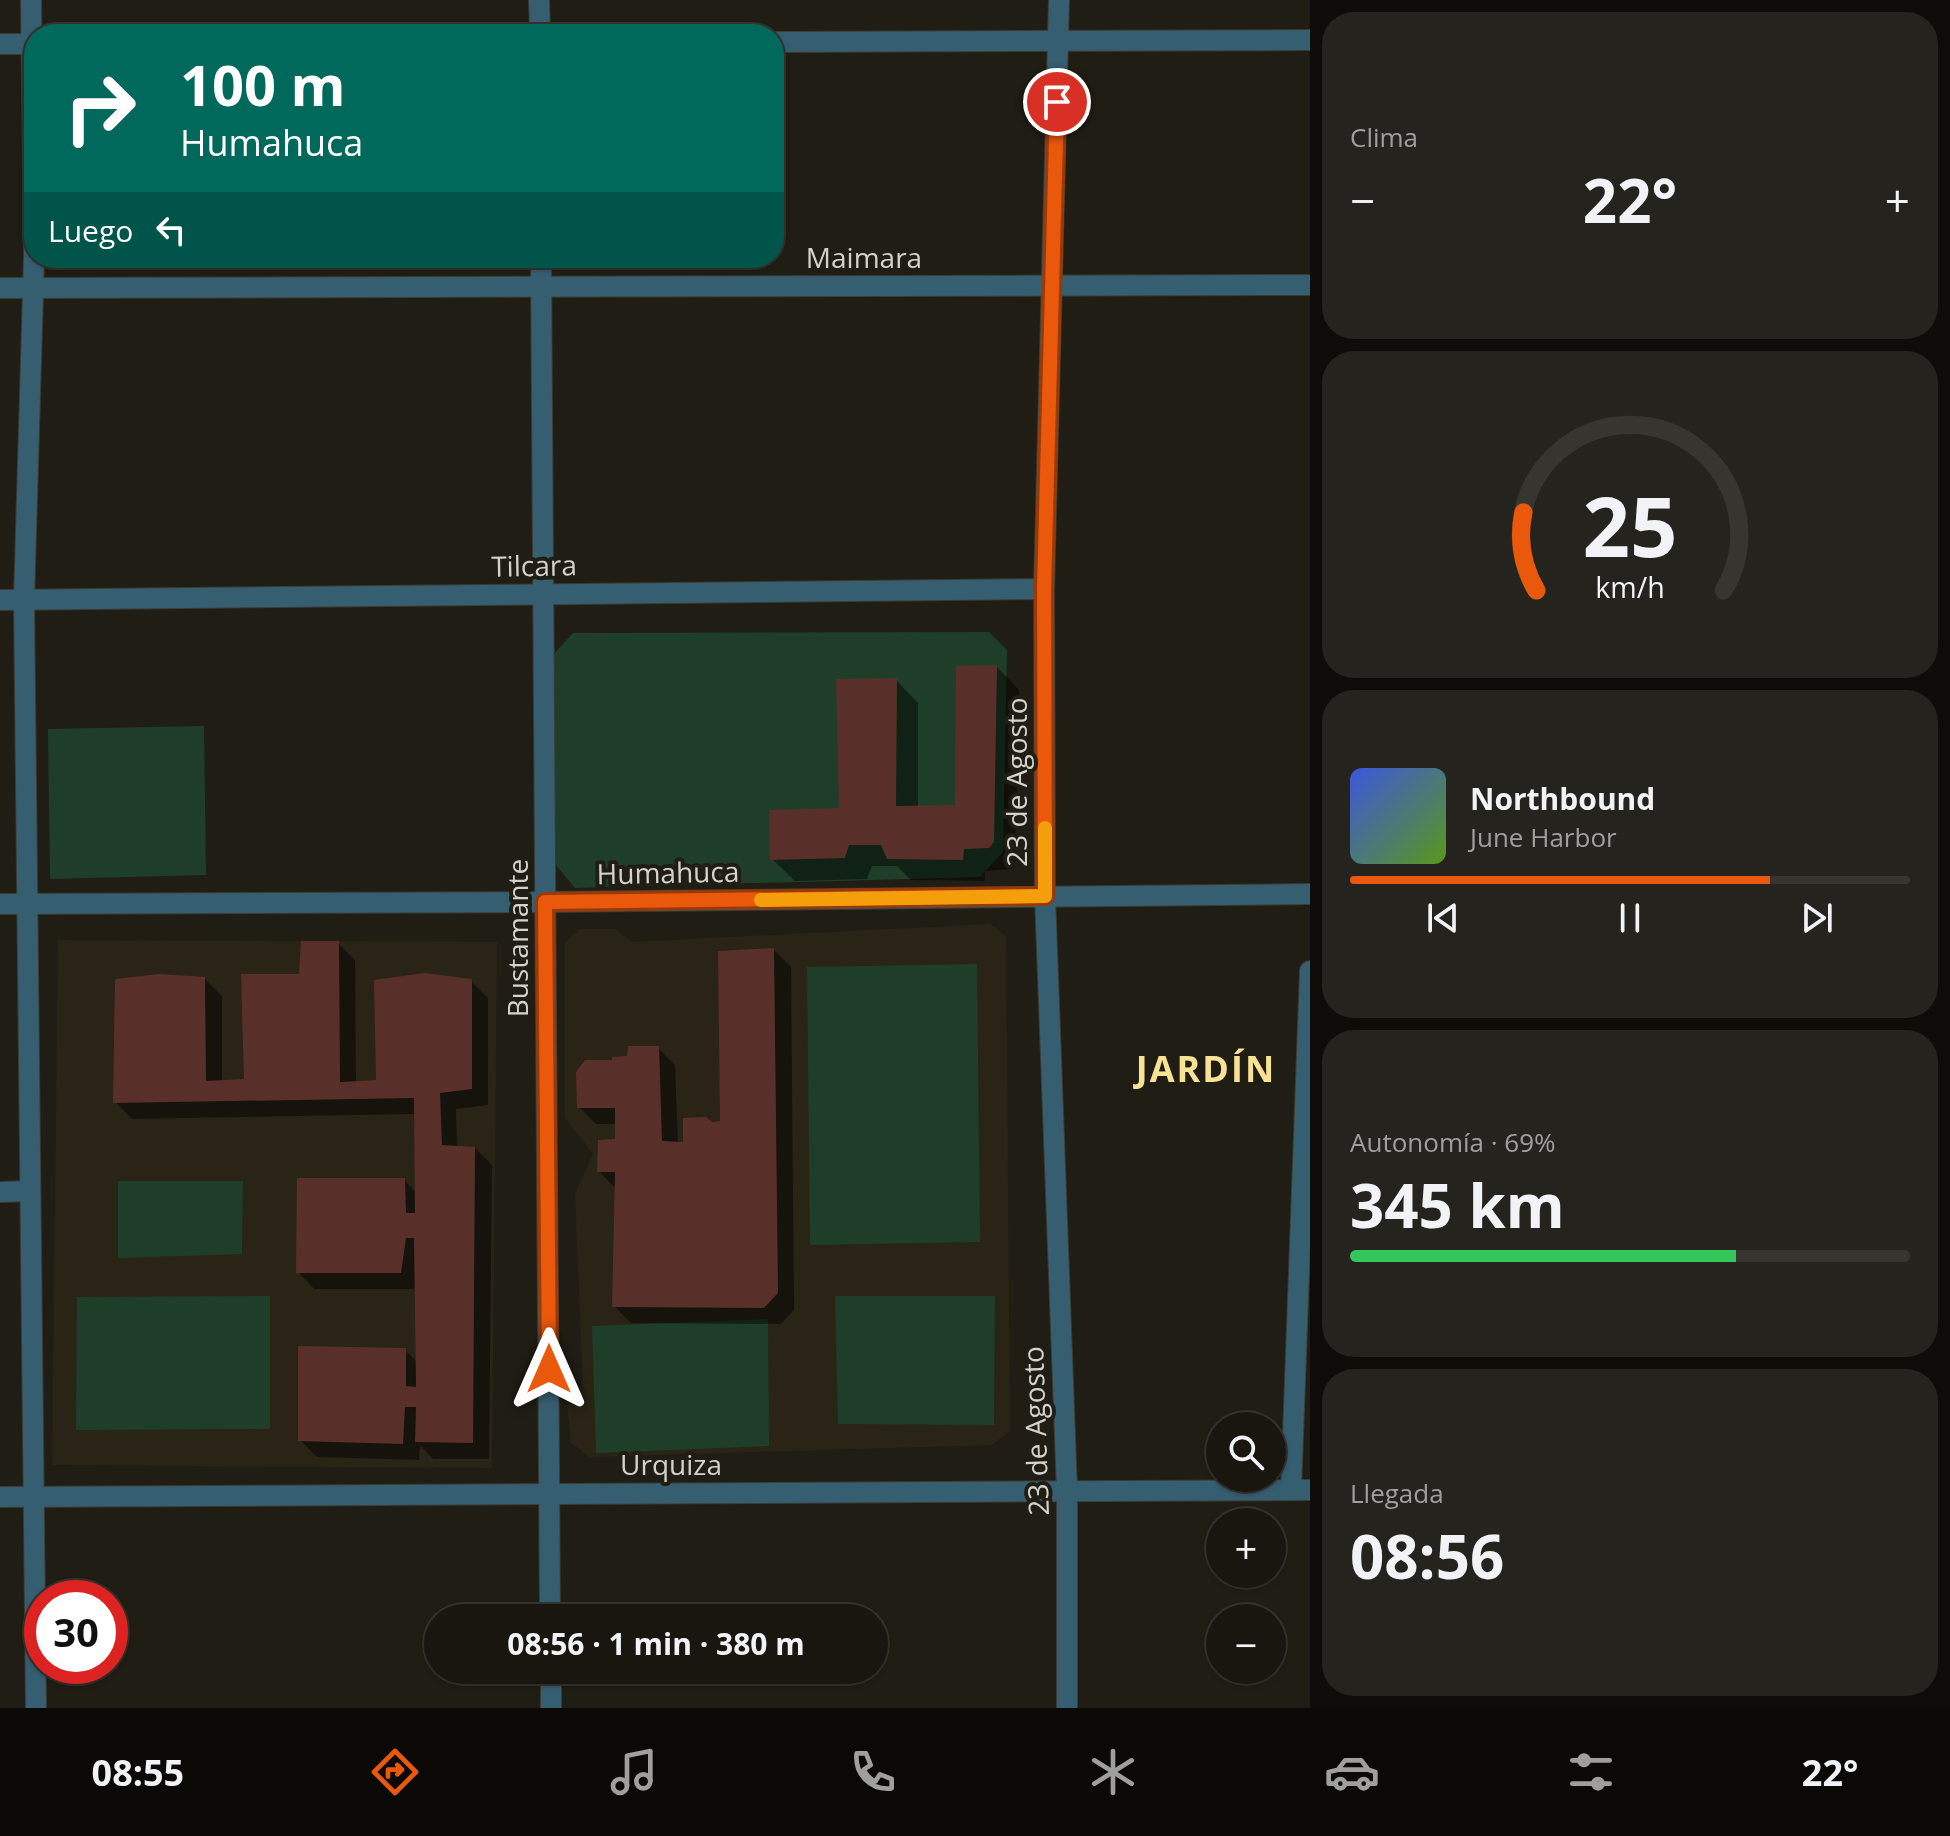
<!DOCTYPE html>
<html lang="es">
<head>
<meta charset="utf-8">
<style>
	body { margin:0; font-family:"Open Sans",sans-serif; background:#25231d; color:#f1f3f6; height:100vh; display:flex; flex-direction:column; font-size:30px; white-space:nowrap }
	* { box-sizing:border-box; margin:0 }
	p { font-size:26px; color:#9f9f9e }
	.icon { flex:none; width:44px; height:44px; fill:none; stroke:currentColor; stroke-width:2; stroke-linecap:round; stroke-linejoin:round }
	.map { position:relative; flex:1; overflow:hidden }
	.panel { display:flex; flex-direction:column; gap:12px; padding:12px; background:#0d0c08; width:640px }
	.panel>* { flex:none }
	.guide { position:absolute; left:24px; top:24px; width:760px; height:244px; border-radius:32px; box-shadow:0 2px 6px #0004,0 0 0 2px #36352f; background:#00695c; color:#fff; overflow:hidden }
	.controls { position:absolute; left:1206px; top:1412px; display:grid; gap:16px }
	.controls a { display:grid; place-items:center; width:80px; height:80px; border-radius:50%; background:#18160f; box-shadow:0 2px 6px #0004,0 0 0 2px #36352f; font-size:40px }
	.speed { position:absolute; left:24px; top:1580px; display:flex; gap:16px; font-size:40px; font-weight:700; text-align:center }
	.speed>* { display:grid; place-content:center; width:104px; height:104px; border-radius:50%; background:#18160f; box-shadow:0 2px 6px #0004,0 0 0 2px #36352f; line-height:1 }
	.speed .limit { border:12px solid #d22; background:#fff; color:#111 }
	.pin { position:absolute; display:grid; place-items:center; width:68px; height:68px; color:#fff; margin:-34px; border:4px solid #fff; border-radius:50%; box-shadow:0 2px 8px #0007 }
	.me { position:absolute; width:88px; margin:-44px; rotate:0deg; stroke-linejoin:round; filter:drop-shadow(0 0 6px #0008) }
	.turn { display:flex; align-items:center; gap:28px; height:168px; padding:0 24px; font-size:36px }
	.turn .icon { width:104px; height:104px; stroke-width:2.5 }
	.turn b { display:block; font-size:56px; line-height:68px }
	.then { display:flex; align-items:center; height:76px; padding:0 24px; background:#0003; gap:16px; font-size:30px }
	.big { font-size:60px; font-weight:700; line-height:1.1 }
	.panel .card { flex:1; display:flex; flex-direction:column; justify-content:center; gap:12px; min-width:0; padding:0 28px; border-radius:32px; background:#25231d }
	.panel .dial { align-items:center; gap:0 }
	.dial svg { height:208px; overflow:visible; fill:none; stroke:#36352f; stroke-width:7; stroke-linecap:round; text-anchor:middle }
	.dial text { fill:#f1f3f6; stroke:none }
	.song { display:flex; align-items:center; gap:24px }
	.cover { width:96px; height:96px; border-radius:12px; background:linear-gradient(135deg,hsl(230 70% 55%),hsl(90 70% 35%)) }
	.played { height:8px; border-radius:4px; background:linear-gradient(90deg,#ea580c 75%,#36352f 75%) }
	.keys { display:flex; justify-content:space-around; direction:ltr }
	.heat { display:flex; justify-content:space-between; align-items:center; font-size:44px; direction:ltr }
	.charge { height:12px; border-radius:6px; background:linear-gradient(90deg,#34c759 69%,#36352f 0) }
	.trip { position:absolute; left:424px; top:1604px; width:464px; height:80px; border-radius:40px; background:#18160f; box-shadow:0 2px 6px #0004,0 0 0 2px #36352f; font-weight:700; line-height:80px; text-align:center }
	.tab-bar { display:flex; height:128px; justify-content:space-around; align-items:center; background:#0a0906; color:#9f9f9e }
	.tab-bar .icon { width:56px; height:56px }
	.tab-bar .current { color:#ea580c }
	.tab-bar b { font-size:36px; color:#f1f3f6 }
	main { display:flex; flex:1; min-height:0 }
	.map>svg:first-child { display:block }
</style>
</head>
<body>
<main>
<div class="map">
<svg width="1310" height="1708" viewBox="0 0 1310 1708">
	<rect width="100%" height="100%" fill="#201d14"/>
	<g fill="#292415">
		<polygon points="990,924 1006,936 1010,1431 992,1445 590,1457 571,1443 567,1406 583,1388 575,1194 593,1154 565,1118 565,942 580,929 615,929 632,942"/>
		<polygon points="58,940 497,942 492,1468 52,1465"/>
	</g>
	<g fill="#1f3e2a">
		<polygon points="989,632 1007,650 1003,852 980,877 575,888 555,864 551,657 573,633"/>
		<polygon points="204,726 206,875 50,879 48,729"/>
		<polygon points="977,964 980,1242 810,1245 807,967"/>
		<polygon points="118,1181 243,1181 242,1254 118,1258"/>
		<polygon points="270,1296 270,1429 76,1430 77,1297"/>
		<polygon points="835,1296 995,1296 994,1425 838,1424"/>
		<polygon points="768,1319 769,1446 596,1453 592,1326"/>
	</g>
	<g fill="#0007">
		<polygon points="997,667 1019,690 1015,865 1011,869 985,871 985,881 911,880 897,866 872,866 867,879 795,881 772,859 841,810 896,680 918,703 918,807 957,807"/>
		<polygon points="338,943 355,960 356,1083 378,1082 471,981 488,998 488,1105 456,1109 457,1148 475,1148 492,1165 489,1459 433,1459 420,1445 419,1460 317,1457 300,1440 405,1350 418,1363 417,1289 314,1289 298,1272 404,1180 417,1193 416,1114 132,1119 115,1102 205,979 222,996 222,1082 246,1080 301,976"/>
		<polygon points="774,950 791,967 794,1310 781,1324 631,1323 614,1306 616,1189 599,1171 616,1141 617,1124 596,1124 579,1107 615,1062 658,1048 675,1065 678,1143 685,1144 711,1124 722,1123"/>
	</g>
	<g fill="#593029">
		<polygon points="997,665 994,842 989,848 964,849 963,860 887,859 881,845 849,845 845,858 770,860 769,810 839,808 836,679 897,678 896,806 955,805 956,666"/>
		<polygon points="301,941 339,941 340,1082 376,1080 374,980 424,973 472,979 472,1089 440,1093 442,1145 475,1147 473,1443 415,1442 416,1407 405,1407 403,1444 298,1441 298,1346 406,1348 406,1386 416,1387 414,1238 406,1238 401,1273 296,1273 297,1178 405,1178 406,1213 415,1213 414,1098 113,1103 115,979 159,974 205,977 206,1081 244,1079 241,974 299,974"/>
		<polygon points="774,948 778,1293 764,1308 612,1307 615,1172 597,1172 598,1140 615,1139 615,1108 577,1108 576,1072 585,1060 612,1060 612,1057 627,1056 628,1046 659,1046 662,1141 683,1142 683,1118 706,1117 712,1122 720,1121 718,951"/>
	</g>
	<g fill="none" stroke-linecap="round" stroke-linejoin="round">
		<g stroke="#3d3a31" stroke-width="22">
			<g id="minor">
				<polyline points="31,0 34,253"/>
				<polyline points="539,0 540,34"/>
				<polyline points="1059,0 1044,589 1045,896 1067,1491 1067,1708"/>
				<polyline points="774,42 1310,40"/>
				<polyline points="0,44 34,44"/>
				<polyline points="34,258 24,600 36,1708"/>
				<polyline points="541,258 550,1618"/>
				<polyline points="0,288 1310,285"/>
				<polyline points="0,600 1044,589"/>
				<polyline points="0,904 545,902 1310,894"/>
				<polyline points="0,1192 30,1191"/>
				<polyline points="1291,1490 1310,971"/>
				<polyline points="0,1497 1310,1490"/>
				<polyline points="551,1670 551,1708"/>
			</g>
		</g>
		<use href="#minor" stroke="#365e71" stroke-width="20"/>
	</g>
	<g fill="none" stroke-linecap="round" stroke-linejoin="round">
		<g stroke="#983908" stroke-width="20">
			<polyline id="route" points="549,1369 545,902 1045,896 1044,589 1057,102"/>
		</g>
		<use href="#route" stroke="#ea580c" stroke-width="14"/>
		<polyline stroke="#f59e0b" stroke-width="14" points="761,900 1045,896 1045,828"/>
	</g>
	<g text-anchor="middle" stroke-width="8" stroke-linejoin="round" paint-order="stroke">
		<g font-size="28" fill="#d4d2cc" stroke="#201d14">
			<text x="864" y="268">Maimara</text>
			<text transform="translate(534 566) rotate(-1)" y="10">Tilcara</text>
			<text transform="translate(1017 782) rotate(-90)" y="10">23 de Agosto</text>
			<text transform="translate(668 873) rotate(-1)" y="10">Humahuca</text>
			<text transform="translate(518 938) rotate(-90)" y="10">Bustamante</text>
			<text transform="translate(1036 1431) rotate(-92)" y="10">23 de Agosto</text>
			<text x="671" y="1475">Urquiza</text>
		</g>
		<g font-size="36" font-weight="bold" letter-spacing="2" fill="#f8e295" stroke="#201d14">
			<text x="1206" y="1082">JARDÍN</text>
		</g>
	</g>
</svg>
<div class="controls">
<a><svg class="icon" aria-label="search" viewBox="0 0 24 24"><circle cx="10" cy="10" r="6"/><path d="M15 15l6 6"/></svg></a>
<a>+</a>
<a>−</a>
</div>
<div class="speed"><div class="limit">30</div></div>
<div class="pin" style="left:1057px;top:102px;background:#d93025"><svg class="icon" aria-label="arrive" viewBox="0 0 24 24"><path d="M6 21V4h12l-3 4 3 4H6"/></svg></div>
<svg class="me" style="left:549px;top:1369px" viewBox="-20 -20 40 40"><path d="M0-17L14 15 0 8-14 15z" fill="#ea580c" stroke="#fff" stroke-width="4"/></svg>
<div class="trip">08:56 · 1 min · 380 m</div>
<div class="guide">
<div class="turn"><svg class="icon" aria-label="right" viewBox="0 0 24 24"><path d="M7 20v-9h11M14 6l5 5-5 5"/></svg><div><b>100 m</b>Humahuca</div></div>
<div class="then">Luego<svg class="icon" aria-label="left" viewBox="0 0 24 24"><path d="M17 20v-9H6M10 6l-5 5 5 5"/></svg></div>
</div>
</div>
<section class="panel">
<div class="card"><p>Clima</p>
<div class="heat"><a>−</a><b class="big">22°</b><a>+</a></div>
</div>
<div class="card dial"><svg viewBox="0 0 100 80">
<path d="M14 69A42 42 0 1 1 86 69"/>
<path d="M14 69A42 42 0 0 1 9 39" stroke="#ea580c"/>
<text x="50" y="56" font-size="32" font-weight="700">25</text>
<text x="50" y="72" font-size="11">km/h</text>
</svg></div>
<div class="card">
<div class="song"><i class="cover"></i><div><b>Northbound</b><p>June Harbor</p></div></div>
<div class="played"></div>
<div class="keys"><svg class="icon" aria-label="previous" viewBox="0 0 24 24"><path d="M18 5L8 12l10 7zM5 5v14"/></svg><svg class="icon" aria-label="pause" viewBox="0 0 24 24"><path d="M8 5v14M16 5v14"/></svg><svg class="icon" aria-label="next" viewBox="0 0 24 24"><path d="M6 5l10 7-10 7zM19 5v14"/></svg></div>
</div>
<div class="card"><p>Autonomía · 69%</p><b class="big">345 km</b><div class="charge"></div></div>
<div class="card"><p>Llegada</p><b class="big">08:56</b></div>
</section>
</main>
<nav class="tab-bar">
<b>08:55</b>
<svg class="icon current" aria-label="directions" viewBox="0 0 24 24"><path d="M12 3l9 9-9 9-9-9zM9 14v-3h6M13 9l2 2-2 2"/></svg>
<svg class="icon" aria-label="music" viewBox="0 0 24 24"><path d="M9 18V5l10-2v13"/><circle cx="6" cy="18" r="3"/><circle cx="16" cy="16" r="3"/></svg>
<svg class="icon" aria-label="phone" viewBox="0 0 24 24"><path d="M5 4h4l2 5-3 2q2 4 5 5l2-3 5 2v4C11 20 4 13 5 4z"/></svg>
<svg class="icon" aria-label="climate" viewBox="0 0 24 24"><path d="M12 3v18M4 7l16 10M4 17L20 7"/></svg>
<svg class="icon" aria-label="car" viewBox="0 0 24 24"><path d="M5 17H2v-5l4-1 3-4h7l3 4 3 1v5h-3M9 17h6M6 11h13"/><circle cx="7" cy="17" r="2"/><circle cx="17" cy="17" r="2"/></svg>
<svg class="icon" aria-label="filters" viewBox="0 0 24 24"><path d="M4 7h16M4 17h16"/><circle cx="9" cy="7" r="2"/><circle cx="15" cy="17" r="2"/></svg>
<b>22°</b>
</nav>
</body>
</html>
